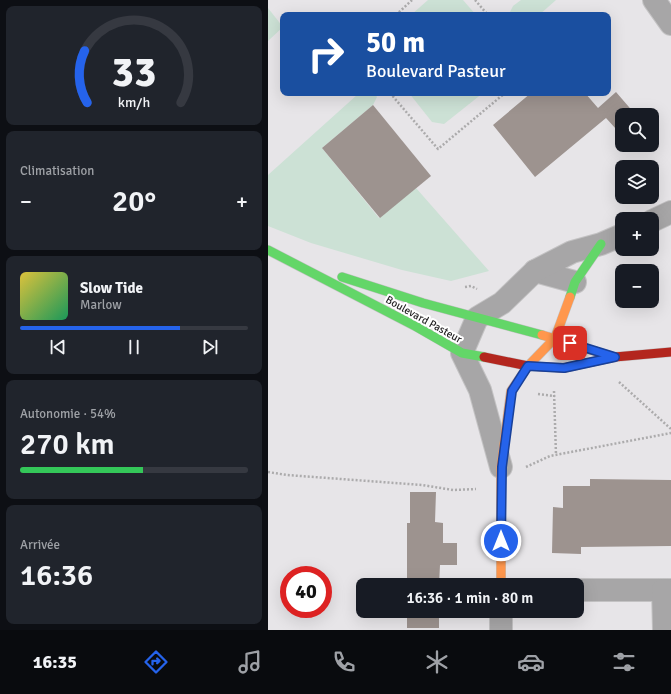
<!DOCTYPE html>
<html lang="fr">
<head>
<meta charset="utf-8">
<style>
	body { margin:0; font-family:Signika,sans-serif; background:#20242c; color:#f1f3f6; height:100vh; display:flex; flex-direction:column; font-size:15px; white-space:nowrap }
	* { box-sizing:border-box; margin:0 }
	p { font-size:13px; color:#9ea1a6 }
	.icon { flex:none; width:22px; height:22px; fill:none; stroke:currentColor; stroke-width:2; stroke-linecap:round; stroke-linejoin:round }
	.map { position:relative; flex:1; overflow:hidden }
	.panel { display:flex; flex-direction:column; gap:6px; padding:6px; background:#0d0f14; width:268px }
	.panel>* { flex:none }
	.banner { position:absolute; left:12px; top:12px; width:331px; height:84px; border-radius:8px; box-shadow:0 4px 16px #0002; background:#1a4fa0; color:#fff; overflow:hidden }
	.fabs { position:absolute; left:347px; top:108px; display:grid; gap:8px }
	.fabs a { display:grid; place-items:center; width:44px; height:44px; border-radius:8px; background:#171b24; box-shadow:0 4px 16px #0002; font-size:20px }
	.speed { position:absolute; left:12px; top:566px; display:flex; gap:8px; font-size:20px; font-weight:700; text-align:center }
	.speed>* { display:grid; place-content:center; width:52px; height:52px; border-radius:50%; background:#171b24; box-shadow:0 4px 16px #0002; line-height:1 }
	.speed .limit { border:6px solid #d22; background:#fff; color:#111 }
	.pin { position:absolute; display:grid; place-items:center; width:34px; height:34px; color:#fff; margin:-17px; border-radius:8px; box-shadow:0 2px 6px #0006 }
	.me { position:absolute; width:44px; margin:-22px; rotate:0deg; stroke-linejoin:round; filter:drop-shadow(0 0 3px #0008) }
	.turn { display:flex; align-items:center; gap:14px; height:84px; padding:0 20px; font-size:18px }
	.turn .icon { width:52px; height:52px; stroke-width:2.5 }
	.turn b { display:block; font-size:28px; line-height:34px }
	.big { font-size:30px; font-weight:600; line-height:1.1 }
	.panel .widget { flex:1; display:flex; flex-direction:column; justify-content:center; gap:6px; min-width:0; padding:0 14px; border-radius:8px; background:#20242c }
	.panel .dial { align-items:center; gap:0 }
	.dial svg { height:104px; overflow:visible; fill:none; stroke:#363941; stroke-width:7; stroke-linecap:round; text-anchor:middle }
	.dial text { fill:#f1f3f6; stroke:none }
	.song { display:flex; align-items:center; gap:12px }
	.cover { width:48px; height:48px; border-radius:6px; background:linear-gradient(135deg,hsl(50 70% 55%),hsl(150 70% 35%)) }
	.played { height:4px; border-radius:2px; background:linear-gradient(90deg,#2563eb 70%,#363941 70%) }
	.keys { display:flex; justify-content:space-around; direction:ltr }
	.heat { display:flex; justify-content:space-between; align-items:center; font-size:22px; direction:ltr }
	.charge { height:6px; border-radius:3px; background:linear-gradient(90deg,#34c759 54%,#363941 0) }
	.trip { position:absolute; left:88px; top:578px; width:228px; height:40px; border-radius:8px; background:#171b24; box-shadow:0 4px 16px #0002; font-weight:600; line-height:40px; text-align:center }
	.tab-bar { display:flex; height:64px; justify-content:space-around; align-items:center; background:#090b0e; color:#9ea1a6 }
	.tab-bar .icon { width:28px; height:28px }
	.tab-bar .on { color:#2563eb }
	.tab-bar b { font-size:18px; color:#f1f3f6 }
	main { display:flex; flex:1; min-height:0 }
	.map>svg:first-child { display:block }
</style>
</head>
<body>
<main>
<section class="panel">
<div class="widget dial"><svg viewBox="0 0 100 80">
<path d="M14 69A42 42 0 1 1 86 69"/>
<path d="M14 69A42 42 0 0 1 12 29" stroke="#2563eb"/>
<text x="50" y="56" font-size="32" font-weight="700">33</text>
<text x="50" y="72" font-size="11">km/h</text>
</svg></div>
<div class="widget"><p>Climatisation</p>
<div class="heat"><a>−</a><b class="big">20°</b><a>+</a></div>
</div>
<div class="widget">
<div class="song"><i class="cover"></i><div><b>Slow Tide</b><p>Marlow</p></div></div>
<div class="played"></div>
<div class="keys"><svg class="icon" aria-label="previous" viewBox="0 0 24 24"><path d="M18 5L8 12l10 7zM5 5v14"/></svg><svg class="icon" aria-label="pause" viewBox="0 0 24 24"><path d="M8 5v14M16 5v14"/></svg><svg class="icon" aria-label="next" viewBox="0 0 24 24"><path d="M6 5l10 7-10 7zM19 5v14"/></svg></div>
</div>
<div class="widget"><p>Autonomie · 54%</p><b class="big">270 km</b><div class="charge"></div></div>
<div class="widget"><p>Arrivée</p><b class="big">16:36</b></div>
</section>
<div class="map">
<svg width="403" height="630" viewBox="0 0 403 630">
	<rect width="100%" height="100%" fill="#e7e5e8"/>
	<g fill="#cce1d5">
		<polygon points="160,0 195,0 208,15 143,15"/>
		<polygon points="253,0 288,0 271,15 242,15 241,14 245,6"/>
		<polygon points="0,8 15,27 0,41"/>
		<polygon points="88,93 106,93 109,97 105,105 54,148 111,218 148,188 221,271 183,281 134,270 43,243 0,226 0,175 89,95"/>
		<polygon points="141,93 215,93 176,124 164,122"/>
	</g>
	<g fill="#9d938f">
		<polygon points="348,92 367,114 365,115 354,115 354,124 348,129 338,118 267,177 225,125 263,93 317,93 330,108"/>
		<polygon points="105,105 163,176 112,218 54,148"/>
		<polygon points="322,479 403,480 403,546 313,547 313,554 284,553 285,507 295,508 295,486 322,486"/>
		<polygon points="142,492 168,492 167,522 175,523 175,543 189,543 189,565 172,565 171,585 139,585 139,523 142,523"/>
		<rect x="139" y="611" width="32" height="17"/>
	</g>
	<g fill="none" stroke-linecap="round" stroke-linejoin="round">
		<g stroke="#c3c2c3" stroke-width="24">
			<g id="street">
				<polyline points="386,0 403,24"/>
				<polyline points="384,221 403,212"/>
				<polyline points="267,271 307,282"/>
				<polyline points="233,467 212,390 194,353 209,318 234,303 267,271 304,252 333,244 354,235"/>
				<polyline points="309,590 403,590"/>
				<polyline points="395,590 396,630"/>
				<polyline points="233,630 233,611"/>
			</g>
		</g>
		<g stroke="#c3c2c3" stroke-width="10">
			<g id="fast">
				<polyline points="0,250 147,326 194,353 216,357"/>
				<polyline points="74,277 155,303 274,335"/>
				<polyline points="302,297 307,282 333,244"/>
			</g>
		</g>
		<g stroke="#c3c2c3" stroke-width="10">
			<g id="slow">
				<polyline points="274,335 346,357"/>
				<polyline points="233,585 233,467 243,391 260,366 287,338 302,297"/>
			</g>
		</g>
		<g stroke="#c3c2c3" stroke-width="10">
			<polyline id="jam" points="216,357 260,366 296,368 347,357 403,352"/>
		</g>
		<g stroke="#acabac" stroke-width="2.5" stroke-dasharray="2 2" stroke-linecap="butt">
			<polyline points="207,0 220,15"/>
			<polyline points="128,15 144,0"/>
			<polyline points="122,93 170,149 237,93"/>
			<polyline points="197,287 203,286 209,289"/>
			<polyline points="351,382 403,429"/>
			<polyline points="286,391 288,455"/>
			<polyline points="270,394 287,396"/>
			<polyline points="258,467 282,456 403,433"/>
			<polyline points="0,472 19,475 154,485 185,490 208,489"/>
		</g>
		<use href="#street" stroke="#a7a6a7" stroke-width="22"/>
		<use href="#fast" stroke="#63d668" stroke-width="9"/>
		<use href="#slow" stroke="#ff974d" stroke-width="9"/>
		<use href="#jam" stroke="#b3261e" stroke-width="9"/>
	</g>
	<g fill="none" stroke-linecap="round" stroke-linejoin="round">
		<g stroke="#184099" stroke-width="10">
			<polyline id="route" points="233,541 234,467 244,391 260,366 296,368 347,357 302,343"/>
		</g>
		<use href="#route" stroke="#2563eb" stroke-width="7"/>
	</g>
	<g text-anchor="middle" stroke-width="4" stroke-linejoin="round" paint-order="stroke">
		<g font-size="11" fill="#211f21" stroke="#fff">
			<text transform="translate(156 319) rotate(29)" y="4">Boulevard Pasteur</text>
		</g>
	</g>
</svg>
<div class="fabs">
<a><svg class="icon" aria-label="search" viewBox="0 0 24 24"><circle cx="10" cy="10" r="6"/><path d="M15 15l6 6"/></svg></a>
<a><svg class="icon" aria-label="layers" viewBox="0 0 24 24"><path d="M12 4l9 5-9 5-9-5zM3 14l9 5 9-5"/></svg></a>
<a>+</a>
<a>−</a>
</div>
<div class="speed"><div class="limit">40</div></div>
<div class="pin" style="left:302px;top:343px;background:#d93025"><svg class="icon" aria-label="arrive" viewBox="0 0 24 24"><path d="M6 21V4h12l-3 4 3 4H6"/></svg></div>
<svg class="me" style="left:233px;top:541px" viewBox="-20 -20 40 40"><circle r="17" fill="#2563eb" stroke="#fff" stroke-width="3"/><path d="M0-11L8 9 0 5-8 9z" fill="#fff"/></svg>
<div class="trip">16:36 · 1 min · 80 m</div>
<div class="banner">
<div class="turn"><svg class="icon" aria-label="right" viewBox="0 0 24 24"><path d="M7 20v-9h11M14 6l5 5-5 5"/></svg><div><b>50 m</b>Boulevard Pasteur</div></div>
</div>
</div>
</main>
<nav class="tab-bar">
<b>16:35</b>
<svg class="icon on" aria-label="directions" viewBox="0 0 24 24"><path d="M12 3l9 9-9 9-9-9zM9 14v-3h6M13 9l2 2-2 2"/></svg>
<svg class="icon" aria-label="music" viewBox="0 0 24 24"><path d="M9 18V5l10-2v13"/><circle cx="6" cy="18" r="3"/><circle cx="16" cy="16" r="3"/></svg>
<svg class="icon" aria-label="phone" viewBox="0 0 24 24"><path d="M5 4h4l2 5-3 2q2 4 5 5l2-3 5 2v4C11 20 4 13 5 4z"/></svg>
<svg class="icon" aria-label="climate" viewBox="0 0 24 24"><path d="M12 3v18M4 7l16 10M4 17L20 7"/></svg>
<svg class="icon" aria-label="car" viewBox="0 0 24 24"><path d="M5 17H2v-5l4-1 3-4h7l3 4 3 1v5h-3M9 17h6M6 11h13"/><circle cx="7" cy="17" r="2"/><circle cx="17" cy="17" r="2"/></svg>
<svg class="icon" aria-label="filters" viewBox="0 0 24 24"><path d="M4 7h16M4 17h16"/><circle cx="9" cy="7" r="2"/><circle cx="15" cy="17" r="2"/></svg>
</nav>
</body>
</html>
